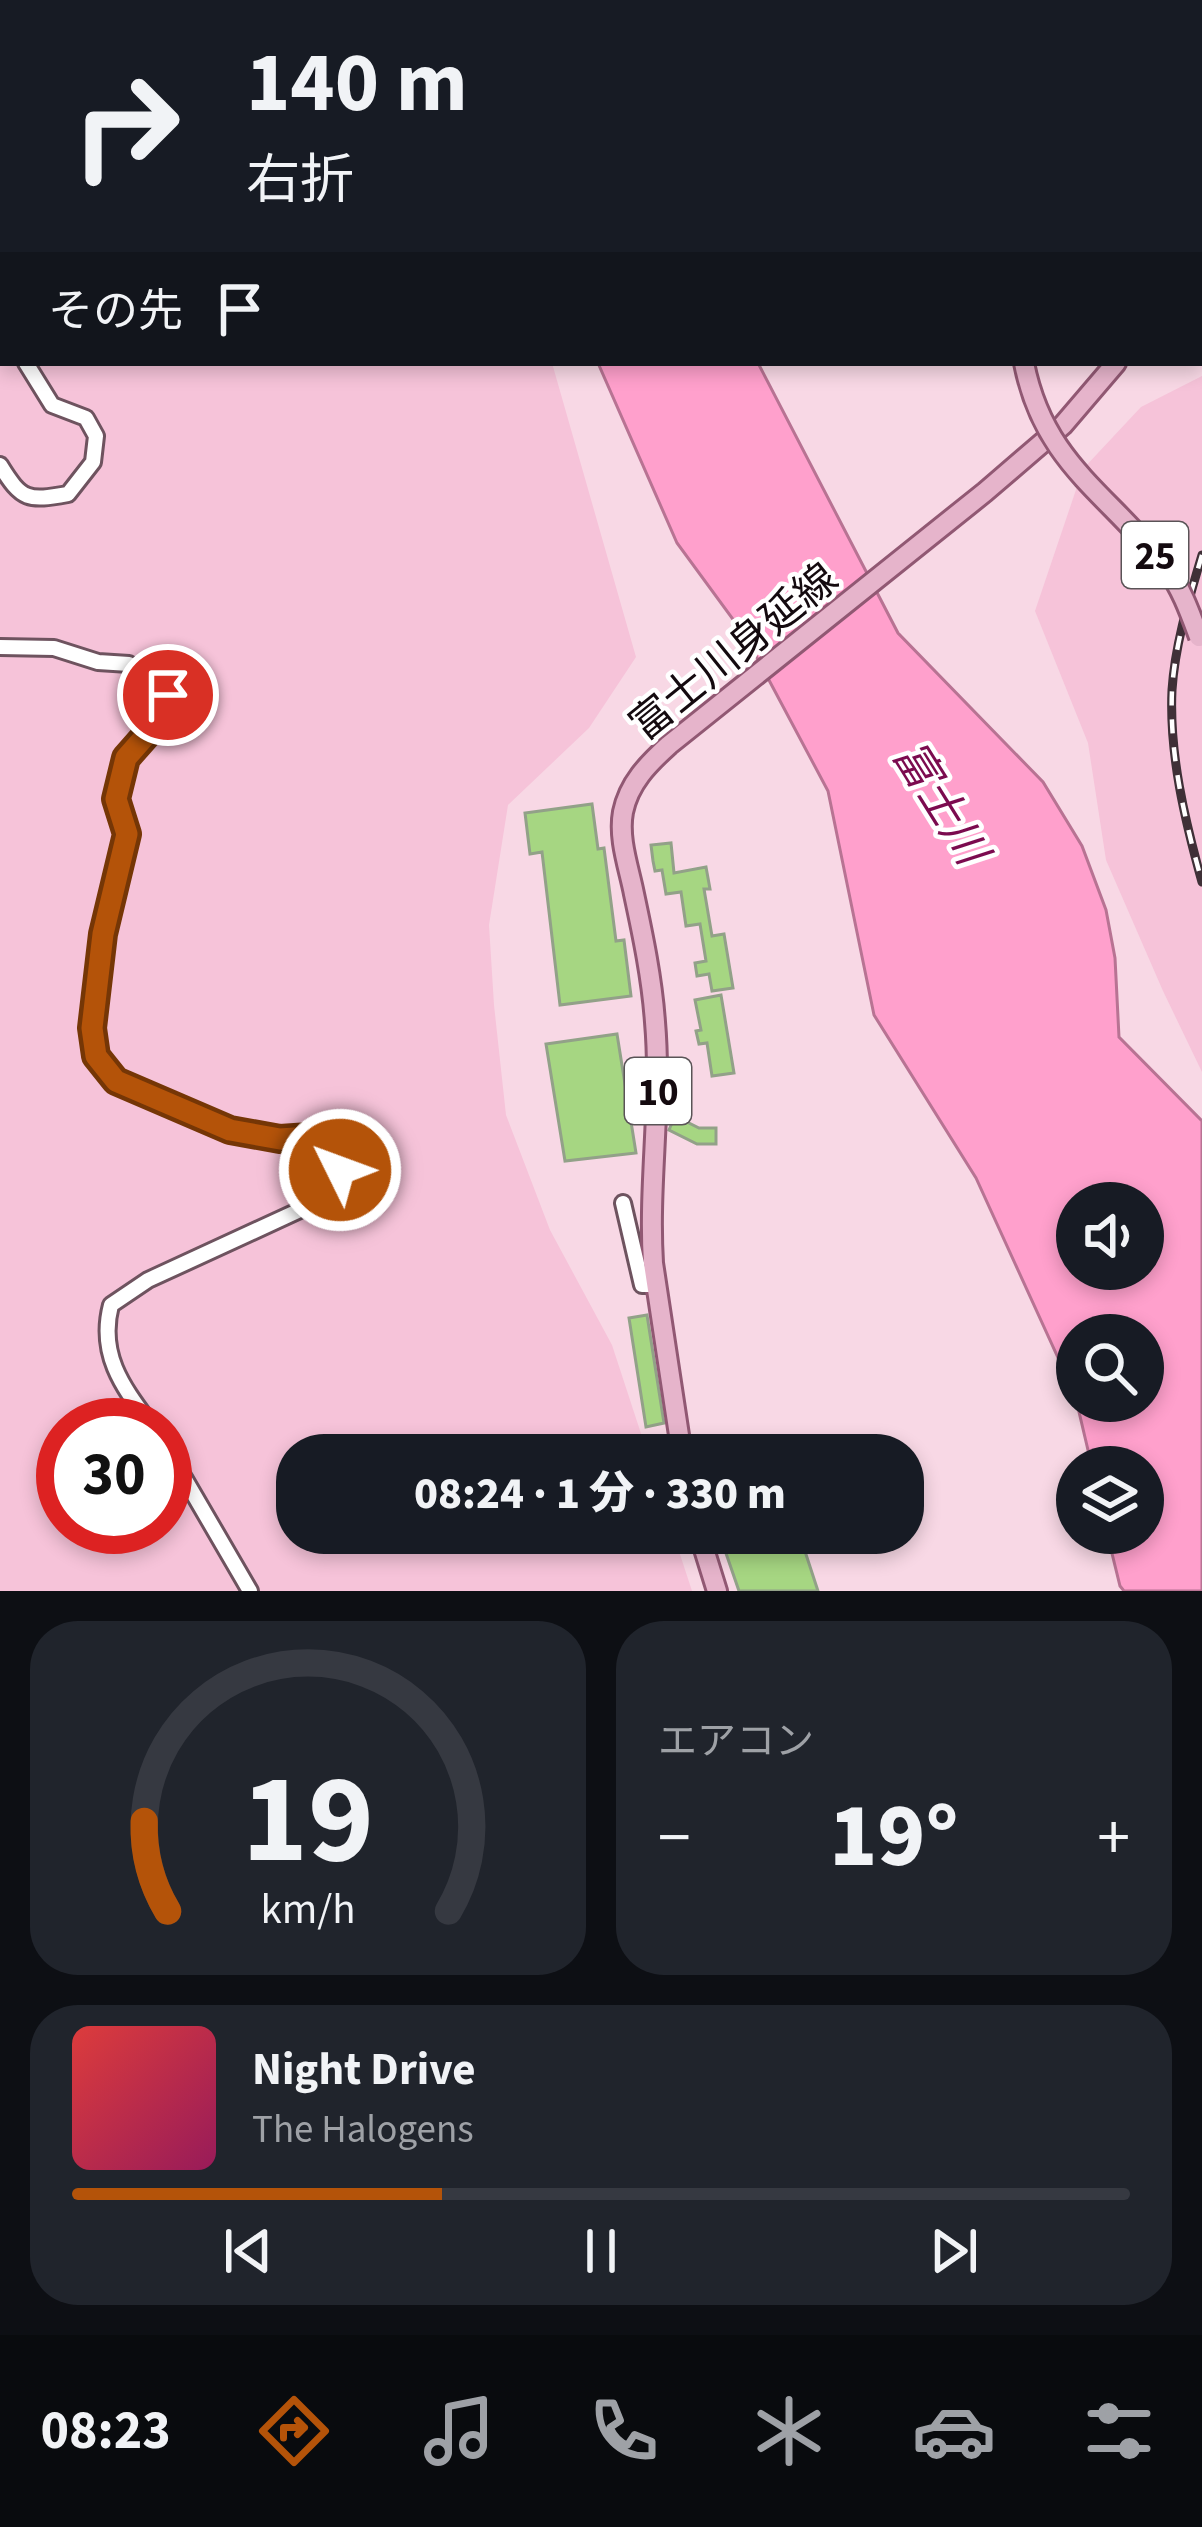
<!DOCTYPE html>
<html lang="ja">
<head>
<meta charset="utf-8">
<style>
	body { margin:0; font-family:"Source Sans 3","Noto Sans JP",sans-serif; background:#20242c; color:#f1f3f6; height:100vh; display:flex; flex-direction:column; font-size:45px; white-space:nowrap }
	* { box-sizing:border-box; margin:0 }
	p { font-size:39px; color:#9ea1a6 }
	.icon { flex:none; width:66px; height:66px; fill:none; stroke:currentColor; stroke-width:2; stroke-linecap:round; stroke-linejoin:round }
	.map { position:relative; height:1591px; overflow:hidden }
	.panel { display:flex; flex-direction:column; gap:30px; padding:30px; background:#0d0f14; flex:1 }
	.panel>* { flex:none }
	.top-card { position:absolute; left:0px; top:0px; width:1203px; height:366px; box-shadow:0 6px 18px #0003; background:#171b24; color:#f1f3f6; overflow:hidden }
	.tools { position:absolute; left:1056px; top:1182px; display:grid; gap:24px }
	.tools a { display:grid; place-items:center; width:108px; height:108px; border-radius:50%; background:#171b24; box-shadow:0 6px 18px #0003; font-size:60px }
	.speed { position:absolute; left:36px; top:1398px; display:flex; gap:24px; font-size:60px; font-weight:700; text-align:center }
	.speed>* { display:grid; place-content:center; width:156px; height:156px; border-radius:50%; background:#171b24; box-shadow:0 6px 18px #0003; line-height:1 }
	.speed .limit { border:18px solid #d22; background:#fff; color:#111 }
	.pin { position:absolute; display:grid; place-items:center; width:102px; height:102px; color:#fff; margin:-51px; border:6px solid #fff; border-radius:50%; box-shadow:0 3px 12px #0007 }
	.me { position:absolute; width:132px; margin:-66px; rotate:312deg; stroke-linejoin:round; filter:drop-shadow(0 0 9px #0008) }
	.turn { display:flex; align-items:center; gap:42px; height:252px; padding:0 48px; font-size:54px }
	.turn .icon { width:156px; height:156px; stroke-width:2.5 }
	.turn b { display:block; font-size:84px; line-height:102px }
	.then { display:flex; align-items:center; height:114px; padding:0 48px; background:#0003; gap:24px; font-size:45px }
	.big { font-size:90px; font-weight:800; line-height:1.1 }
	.panel .card { flex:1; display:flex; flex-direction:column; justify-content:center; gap:18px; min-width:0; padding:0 42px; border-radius:48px; background:#20242c }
	.panel .dial { align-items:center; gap:0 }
	.dial svg { height:312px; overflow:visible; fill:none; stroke:#363941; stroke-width:7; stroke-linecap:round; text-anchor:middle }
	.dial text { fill:#f1f3f6; stroke:none }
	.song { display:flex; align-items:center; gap:36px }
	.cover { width:144px; height:144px; border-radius:18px; background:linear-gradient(135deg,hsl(0 70% 55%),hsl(330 70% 35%)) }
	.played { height:12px; border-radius:6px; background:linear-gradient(90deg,#b45309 35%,#363941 35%) }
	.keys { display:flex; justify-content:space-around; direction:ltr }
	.heat { display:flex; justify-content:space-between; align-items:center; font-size:66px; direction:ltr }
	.panel .tiles { flex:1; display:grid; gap:30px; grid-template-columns:1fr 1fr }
	.card:last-child { grid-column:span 2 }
	.trip { position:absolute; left:276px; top:1434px; width:648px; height:120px; border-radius:48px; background:#171b24; box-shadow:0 6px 18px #0003; font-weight:800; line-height:120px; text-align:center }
	.menu { display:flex; height:192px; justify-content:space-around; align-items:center; background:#090b0e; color:#9ea1a6 }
	.menu .icon { width:84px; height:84px }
	.menu .active { color:#b45309 }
	.menu b { font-size:54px; color:#f1f3f6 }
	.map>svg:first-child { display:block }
</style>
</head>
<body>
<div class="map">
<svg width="1202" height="1591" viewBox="0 0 1202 1591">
	<rect width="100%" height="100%" fill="#f8d8e5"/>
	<g fill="#f6c3d9" fill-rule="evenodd">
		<path d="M0,0H464V3H3V363H552L636,657L589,728L508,805L489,925L494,1005L506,1115L550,1230L612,1345L648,1455H297V1533H673L692,1591H0ZM63,1425H165V1527H63Z"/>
		<polygon points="1202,376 1202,1072 1163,991 1106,860 1088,743 1035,611 1083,469 1141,407"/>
	</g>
	<path fill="#ffa0cc" stroke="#b87393" stroke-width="3" fill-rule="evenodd" d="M598,363H758L898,633L1043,782L1082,846L1106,910L1115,958L1119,1037L1202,1121V1591H1124L1120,1586L1107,1533H1143V1467H1092L1075,1395L976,1178L874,1015L828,791L746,637L677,543ZM1077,1203H1143V1269H1077ZM1077,1335H1143V1401H1077Z"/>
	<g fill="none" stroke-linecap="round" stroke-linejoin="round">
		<polyline stroke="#b87393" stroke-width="4.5" points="1200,94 1202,90"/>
	</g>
	<g fill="#a6d682" stroke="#92a188" stroke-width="3">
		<polygon points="592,804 598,849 604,848 616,941 624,940 631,996 560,1005 542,852 530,854 525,813"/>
		<polygon points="671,843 674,873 706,867 710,889 704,889 712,936 724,934 733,988 712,991 709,974 697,976 695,963 706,961 700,924 686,926 681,892 666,894 662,870 655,871 653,861 651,845"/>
		<polygon points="721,995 734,1073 712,1076 707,1043 699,1044 696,1031 701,1030 695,1000"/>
		<polygon points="617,1034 636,1153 565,1161 546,1044"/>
		<polygon points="675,1116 699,1128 716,1128 716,1144 697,1144 669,1130"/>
		<polygon points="647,1315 664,1423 646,1427 629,1318"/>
		<polygon points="719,1533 736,1533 739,1544 770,1533 799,1533 818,1591 739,1591"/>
	</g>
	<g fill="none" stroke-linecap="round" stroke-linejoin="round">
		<g stroke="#6e535f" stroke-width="20">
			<g id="minor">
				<polyline points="1022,3 1024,0"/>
				<polyline points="1200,63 1202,61"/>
				<polyline points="0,72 3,73"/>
				<polyline points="0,158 3,157"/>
				<polyline points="0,356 3,356"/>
				<path d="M0,465C22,501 28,501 68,494L93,462L96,436L86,418L52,405L26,363"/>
				<path d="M0,647L54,648L98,662L129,664L168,695L163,716L126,758L117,799L127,834L103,934L92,1028L96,1056L116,1081L230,1129L280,1139L324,1136C353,1161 337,1183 313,1204L148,1280L111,1305C98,1355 123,1387 151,1425"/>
				<polyline points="623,1203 642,1285 656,1285"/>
				<polyline points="165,1445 250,1591"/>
			</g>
		</g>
		<g stroke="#915873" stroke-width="24">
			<g id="major">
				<polyline points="1200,130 1202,131"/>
				<polyline points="1200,232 1202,228"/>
				<path d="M682,1455L653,1263C648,1183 662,1103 655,1022C652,979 643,936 634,894C629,868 618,839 623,812C629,783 648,764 669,745L985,492L1063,425L1116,363"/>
				<polyline points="699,1533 717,1591"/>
			</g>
		</g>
		<use href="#minor" stroke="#fff" stroke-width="14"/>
		<use href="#major" stroke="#e6b4cb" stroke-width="18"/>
		<g stroke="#3f3037" stroke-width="9">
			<path id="rail" d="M1202,555C1189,599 1175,644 1172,690C1169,754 1185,821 1202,882"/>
		</g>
		<use href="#rail" stroke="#fff" stroke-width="4.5" stroke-dasharray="14" stroke-linecap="butt"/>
		<g stroke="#915873" stroke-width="24" stroke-linecap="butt">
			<path id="major-bridge" d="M1024,363C1044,465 1110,494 1167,569C1182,590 1190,613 1199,637"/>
		</g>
		<use href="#major-bridge" stroke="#e6b4cb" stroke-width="18"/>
	</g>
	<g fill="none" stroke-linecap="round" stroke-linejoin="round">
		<g stroke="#753606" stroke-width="30">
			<polyline id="route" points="168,695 163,716 126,758 116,799 127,834 103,934 92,1028 96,1056 116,1081 230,1130 280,1139 324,1136 336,1147 340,1170"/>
		</g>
		<use href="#route" stroke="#b45309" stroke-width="21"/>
	</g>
	<g text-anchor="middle" stroke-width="9" stroke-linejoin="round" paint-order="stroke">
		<g fill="#fff" stroke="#5a5457" stroke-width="3">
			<rect x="1122" y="522" width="66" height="66" rx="9"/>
			<rect x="625" y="1058" width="66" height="66" rx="9"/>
		</g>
		<g font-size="39" font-weight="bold" fill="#140a0f">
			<text x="1155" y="569">25</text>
			<text x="658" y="1105">10</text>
		</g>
		<g font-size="42" fill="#140a0f" stroke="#fff">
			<text transform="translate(733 651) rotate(-39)" y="15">富士川身延線</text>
		</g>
		<g font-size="45" font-style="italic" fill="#7b0b4f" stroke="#fff">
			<text transform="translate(941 802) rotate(58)" y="16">富士川</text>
		</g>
	</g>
</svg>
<div class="tools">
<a><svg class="icon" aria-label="sound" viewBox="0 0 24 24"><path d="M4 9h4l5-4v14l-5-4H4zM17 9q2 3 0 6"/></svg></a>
<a><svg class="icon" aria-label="search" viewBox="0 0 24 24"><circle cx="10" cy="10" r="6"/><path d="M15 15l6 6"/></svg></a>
<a><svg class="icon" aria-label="layers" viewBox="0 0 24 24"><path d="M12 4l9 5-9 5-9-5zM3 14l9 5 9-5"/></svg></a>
</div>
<div class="speed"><div class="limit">30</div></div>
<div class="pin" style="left:168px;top:695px;background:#d93025"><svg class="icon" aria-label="arrive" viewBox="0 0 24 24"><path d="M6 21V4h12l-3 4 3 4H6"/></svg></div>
<svg class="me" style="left:340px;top:1170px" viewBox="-20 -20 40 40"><circle r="17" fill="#b45309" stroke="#fff" stroke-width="3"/><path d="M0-11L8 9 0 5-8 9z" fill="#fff"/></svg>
<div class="trip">08:24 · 1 分 · 330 m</div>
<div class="top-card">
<div class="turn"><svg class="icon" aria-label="right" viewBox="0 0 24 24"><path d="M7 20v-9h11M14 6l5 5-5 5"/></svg><div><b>140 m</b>右折</div></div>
<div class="then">その先<svg class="icon" aria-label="arrive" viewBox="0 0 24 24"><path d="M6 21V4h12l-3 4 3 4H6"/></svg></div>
</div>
</div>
<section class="panel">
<div class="tiles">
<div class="card dial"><svg viewBox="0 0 100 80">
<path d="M14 69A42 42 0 1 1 86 69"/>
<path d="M14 69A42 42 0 0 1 8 46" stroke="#b45309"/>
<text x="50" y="56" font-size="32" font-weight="700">19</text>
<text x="50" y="72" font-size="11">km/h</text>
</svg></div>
<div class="card"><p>エアコン</p>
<div class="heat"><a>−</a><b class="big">19°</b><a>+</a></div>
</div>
<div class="card">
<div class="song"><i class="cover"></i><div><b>Night Drive</b><p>The Halogens</p></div></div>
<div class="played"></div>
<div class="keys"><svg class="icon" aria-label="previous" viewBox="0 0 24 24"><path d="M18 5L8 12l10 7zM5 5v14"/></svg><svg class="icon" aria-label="pause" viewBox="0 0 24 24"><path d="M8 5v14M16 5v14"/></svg><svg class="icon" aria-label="next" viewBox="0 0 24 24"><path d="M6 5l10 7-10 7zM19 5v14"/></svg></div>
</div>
</div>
</section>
<nav class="menu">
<b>08:23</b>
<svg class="icon active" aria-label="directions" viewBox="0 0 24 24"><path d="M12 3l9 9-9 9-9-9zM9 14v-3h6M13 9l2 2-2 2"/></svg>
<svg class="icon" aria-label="music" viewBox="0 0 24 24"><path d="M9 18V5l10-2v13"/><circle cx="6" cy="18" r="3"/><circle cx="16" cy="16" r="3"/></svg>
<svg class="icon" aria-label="phone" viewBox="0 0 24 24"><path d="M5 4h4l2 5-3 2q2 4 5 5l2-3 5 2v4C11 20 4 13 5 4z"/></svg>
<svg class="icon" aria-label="climate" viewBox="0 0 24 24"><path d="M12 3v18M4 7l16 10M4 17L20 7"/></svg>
<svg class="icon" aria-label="car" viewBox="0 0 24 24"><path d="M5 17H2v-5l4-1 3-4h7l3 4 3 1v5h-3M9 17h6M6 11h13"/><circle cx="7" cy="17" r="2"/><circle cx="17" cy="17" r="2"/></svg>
<svg class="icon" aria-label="filters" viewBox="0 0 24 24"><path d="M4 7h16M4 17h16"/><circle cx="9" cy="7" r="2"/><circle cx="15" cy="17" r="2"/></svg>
</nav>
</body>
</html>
